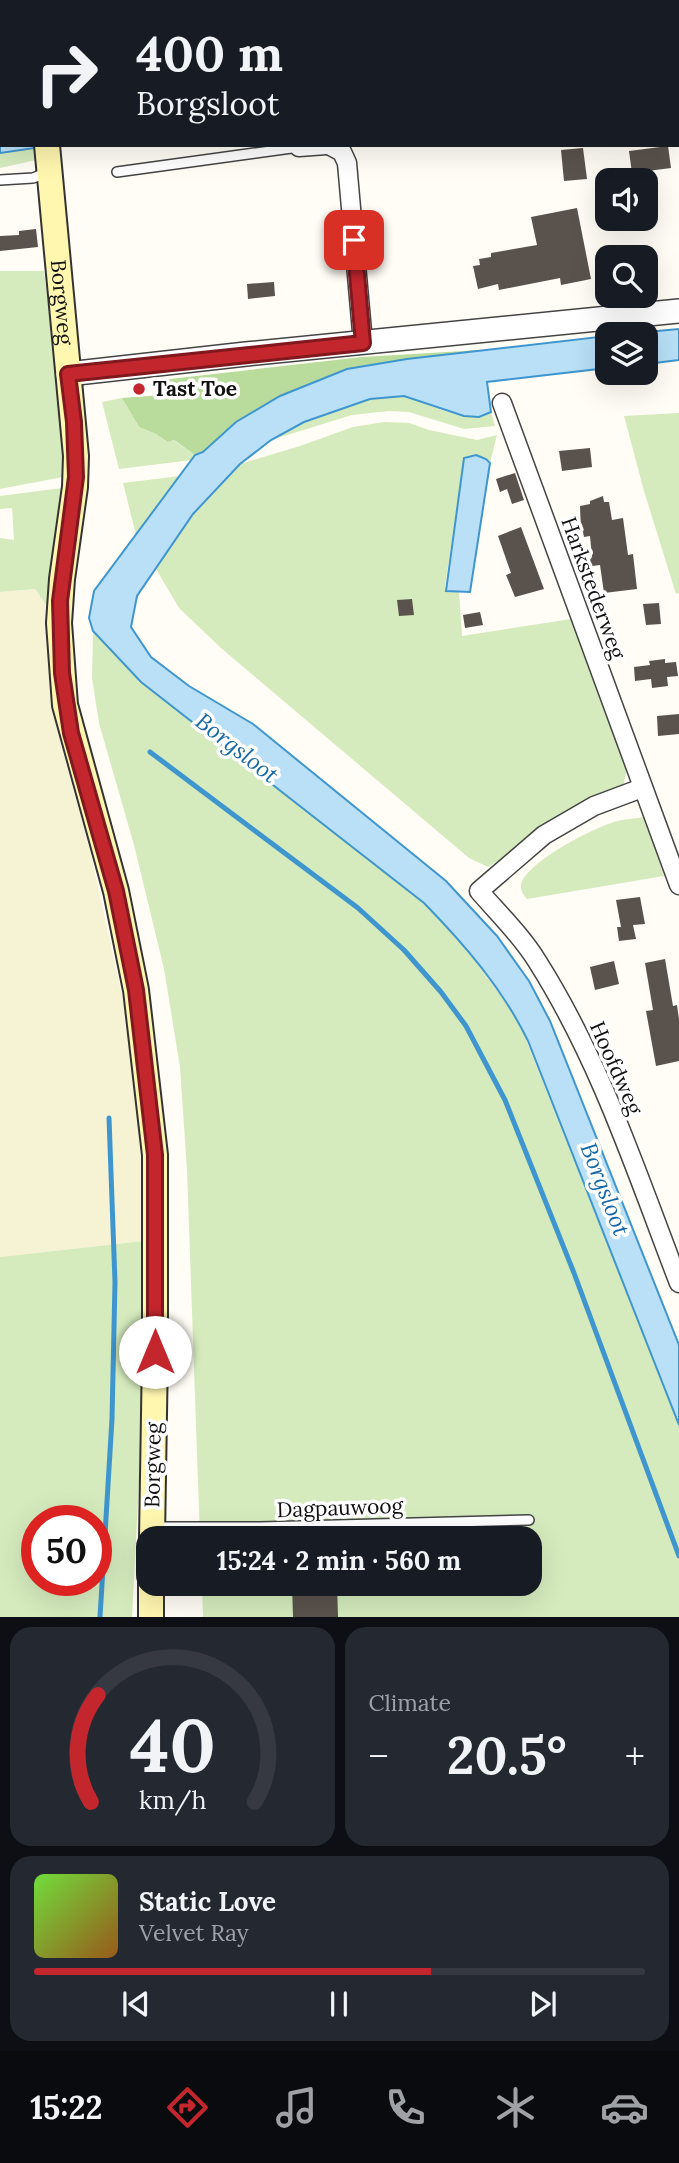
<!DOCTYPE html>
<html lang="en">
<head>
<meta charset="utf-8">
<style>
	body { margin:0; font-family:Lora,serif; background:#242831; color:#f1f3f6; height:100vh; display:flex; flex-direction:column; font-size:26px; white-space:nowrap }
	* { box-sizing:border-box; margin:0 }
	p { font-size:23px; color:#9ea1a6 }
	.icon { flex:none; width:38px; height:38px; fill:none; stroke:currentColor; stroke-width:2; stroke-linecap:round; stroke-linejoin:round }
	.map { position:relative; height:1617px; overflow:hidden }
	.sheet { display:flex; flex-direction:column; gap:10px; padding:10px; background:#0d0f14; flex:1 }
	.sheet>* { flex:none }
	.top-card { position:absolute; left:0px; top:0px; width:679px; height:147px; box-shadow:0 7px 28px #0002; background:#171b24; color:#f1f3f6; overflow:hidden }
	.tools { position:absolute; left:595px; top:168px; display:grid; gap:14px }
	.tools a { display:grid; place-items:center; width:63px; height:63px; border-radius:14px; background:#171b24; box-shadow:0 7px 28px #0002; font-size:35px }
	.speed { position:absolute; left:21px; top:1505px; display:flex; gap:14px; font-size:35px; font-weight:700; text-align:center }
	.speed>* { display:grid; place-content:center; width:91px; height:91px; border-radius:50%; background:#171b24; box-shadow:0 7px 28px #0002; line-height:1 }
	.speed .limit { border:10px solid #d22; background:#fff; color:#111 }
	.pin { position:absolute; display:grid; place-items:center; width:60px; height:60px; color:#fff; margin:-30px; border-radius:14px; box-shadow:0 4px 10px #0006 }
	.me { position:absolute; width:77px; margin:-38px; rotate:0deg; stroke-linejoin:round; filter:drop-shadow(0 0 5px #0008) }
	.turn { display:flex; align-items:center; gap:24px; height:147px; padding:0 21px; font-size:32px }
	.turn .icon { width:91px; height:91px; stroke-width:2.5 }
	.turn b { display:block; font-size:49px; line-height:60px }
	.big { font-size:52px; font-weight:700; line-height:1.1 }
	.sheet .widget { flex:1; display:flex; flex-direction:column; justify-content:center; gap:10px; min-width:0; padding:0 24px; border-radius:21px; background:#242831 }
	.sheet .dial { align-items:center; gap:0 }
	.dial svg { height:182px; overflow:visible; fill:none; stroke:#363941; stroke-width:7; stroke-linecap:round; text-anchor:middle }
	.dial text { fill:#f1f3f6; stroke:none }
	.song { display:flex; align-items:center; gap:21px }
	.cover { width:84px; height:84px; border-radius:10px; background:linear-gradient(135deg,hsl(100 70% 55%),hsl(30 70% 35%)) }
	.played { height:7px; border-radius:4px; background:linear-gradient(90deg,#c4262e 65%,#363941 65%) }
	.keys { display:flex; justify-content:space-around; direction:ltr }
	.heat { display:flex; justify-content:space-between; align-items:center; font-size:38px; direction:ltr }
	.sheet .tiles { flex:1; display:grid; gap:10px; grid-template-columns:1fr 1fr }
	.widget:last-child { grid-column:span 2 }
	.trip { position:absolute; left:136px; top:1526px; width:406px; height:70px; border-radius:21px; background:#171b24; box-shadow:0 7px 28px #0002; font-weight:700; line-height:70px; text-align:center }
	.menu { display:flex; height:112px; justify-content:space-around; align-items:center; background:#090b0e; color:#9ea1a6 }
	.menu .icon { width:49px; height:49px }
	.menu .active { color:#c4262e }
	.menu b { font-size:32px; color:#f1f3f6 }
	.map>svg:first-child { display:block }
</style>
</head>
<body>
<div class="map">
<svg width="679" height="1617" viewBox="0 0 679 1617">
	<rect width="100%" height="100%" fill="#fffdf5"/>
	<polygon fill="#f6f3d4" points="35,589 49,609 54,697 60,741 90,850 124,1005 134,1072 141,1156 144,1241 0,1257 0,592"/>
	<g fill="#d5ebbd" fill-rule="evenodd">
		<polygon points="35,148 36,160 0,168 0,153"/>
		<polygon points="0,271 44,271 62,419 63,477 0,489"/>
		<path d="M404,396C431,405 463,423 491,412L495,426L464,429L409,412L389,411L352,415L271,440L304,422L370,399Z"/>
		<polygon points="122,398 139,427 156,434 166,442 173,440 195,455 192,460 119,469 102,402"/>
		<polygon points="679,413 679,593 676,594 644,491 624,416"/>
		<polygon points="384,422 409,423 429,430 477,440 497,435 490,463 486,459 462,472 445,586 446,590 459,591 462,636 571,619 627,769 623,787 488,867 469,858 221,648 179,608 156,569 193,514 240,464 300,446 353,427"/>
		<polygon points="180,476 136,535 123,483"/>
		<polygon points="62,488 49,609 35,589 0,592 0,538 14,540 12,508 0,509 0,496"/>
		<path d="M93,631L141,682L424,903C460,940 490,979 519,1022L679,1425V1617H203L202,1584H530V1538H200L187,1170L180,1067L164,969L134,845L99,723L92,678Z"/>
		<path d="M643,817L650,830L664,876L527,899C524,895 520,891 521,884C529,861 588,831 611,823C621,819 633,819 643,817Z"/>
		<path d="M144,1241L141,1445L132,1617H0V1257ZM37,1521H96V1580H37Z"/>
	</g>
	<polygon fill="#b9dc9c" points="497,349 407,359 195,455 174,440 167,442 156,434 139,427 122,398 162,395 161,380 362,357"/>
	<g fill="#b9e0f7" stroke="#3f96cf" stroke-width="2">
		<polygon points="0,0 21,2 2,2 2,145 35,145 35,148 0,153"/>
		<polygon points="54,0 679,0 679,76 677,76 677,2"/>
		<polygon points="679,329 679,360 646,364 646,334 624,334"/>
		<path d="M607,336V368L487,382L491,412L479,417L464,416L404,396L370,399L304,422L271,440L240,464L193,514L137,596L131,627L151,657L189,686L253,724L446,881L497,936L529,981L550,1021L679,1345V1425L528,1041C503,989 464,944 424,903L141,682L93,631L89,618L94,591L195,455L203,452L236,422L280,396L347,369L407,359Z"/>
		<polygon points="476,455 486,459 490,463 470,592 446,591 464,458"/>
	</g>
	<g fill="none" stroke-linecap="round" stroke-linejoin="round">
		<g stroke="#3f96cf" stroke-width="5">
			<polyline points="150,752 358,908 404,950 441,992 466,1026 505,1100 574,1273 679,1556"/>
			<polyline points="100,1617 112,1419 115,1282 109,1118"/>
		</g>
	</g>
	<g fill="#5a524d">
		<polygon points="668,146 671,168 632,173 629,151"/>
		<polygon points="583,148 587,179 564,181 561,150"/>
		<polygon points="577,208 591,279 561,285 560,278 499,290 498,284 478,289 473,266 480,265 479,259 491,257 491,253 537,245 531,217"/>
		<polygon points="36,229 38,247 0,251 0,236 19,235 19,231"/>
		<polygon points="274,282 275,296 248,299 247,284"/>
		<polygon points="590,448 592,467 562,471 559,451"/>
		<polygon points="515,473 524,500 512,504 507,489 500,492 496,479"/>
		<polygon points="603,496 604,502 609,502 612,520 623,518 628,555 633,554 637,589 604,593 600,565 585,567 592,557 590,536 584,537 583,532 581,532 580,506 590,504 590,501"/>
		<polygon points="521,527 544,589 515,597 506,575 511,573 498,536"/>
		<polygon points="412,599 414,615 399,616 397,600"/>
		<polygon points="659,603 661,624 646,625 643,604"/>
		<polygon points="480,612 483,625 465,628 463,615"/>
		<polygon points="665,659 665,663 676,662 678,676 667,677 668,686 652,688 651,679 635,681 634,667 650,665 649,661"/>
		<polygon points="679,714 679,734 658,736 657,716"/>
		<polygon points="640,897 645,924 633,925 636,939 619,941 617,927 621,927 616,900"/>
		<polygon points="665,959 673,1006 677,1005 679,1019 679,1061 656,1066 646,1011 653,1010 645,963"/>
		<polygon points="614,961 619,984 595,990 590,967"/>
		<polygon points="292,1584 337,1584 338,1617 293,1617"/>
	</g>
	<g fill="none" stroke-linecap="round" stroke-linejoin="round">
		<g stroke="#444" stroke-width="12">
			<g id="service">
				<polyline points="117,172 299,147"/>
				<polyline points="0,180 33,178 48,172"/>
				<polyline points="154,1527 260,1527 529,1520"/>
			</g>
		</g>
		<g stroke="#444" stroke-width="21">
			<g id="minor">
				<polyline points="329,145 342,152 347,163 363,343"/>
				<polyline points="299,147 326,145"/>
				<polyline points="502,403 679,885"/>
				<path d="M642,788L594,806L544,835L479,891C498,913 521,935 537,961C600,1060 637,1174 679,1283"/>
			</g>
		</g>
		<g stroke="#444" stroke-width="26">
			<polyline id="tertiary" points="68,374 246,354 679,311"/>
		</g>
		<g stroke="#333" stroke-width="28">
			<g id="secondary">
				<polyline points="33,0 33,2"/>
				<path id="s1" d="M47,145L76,456L75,487L62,579L59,623L65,705L116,891L136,990L155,1155V1352L152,1538"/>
				<polyline points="151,1617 151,1584"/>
			</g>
		</g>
		<use href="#service" stroke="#fff" stroke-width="9"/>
		<use href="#minor" stroke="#fff" stroke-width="18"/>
		<use href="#tertiary" stroke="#fff" stroke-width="23"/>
		<use href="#secondary" stroke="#fff6b0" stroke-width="24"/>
	</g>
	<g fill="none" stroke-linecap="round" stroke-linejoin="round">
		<g stroke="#7f191e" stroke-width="18">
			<polyline id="route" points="155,1352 155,1155 136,990 116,891 71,733 62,673 60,601 76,477 74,422 68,374 363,343 354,240"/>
		</g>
		<use href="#route" stroke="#c4262e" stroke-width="12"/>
	</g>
	<circle fill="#c4262e" stroke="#fff" stroke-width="2.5" cx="139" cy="389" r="7"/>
	<g text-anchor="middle" stroke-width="7" stroke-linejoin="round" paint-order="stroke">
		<g font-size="21" fill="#111" stroke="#fff">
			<text dy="7" stroke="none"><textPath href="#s1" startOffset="158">Borgweg</textPath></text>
			<text transform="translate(593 588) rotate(70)" y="7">Harkstederweg</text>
			<text transform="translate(616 1068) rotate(66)" y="7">Hoofdweg</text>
			<text transform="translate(153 1465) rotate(-89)" y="7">Borgweg</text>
			<text transform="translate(340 1508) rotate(-2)" y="7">Dagpauwoog</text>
		</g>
		<g font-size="21" font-weight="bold" fill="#111" stroke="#fff" text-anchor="start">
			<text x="153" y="396">Tast Toe</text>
		</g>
		<g font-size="23" font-style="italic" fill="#1768a6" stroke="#fff">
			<text transform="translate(237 748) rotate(38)" y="8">Borgsloot</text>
			<text transform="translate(605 1189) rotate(69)" y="8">Borgsloot</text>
		</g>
	</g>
</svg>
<div class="tools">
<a><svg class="icon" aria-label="sound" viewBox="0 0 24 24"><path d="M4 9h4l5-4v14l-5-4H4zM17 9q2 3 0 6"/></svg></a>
<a><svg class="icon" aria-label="search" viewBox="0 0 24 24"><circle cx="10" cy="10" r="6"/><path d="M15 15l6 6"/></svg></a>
<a><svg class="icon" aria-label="layers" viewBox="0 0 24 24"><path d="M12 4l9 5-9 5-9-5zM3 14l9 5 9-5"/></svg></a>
</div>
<div class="speed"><div class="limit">50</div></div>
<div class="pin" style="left:354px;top:240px;background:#d93025"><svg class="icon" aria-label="arrive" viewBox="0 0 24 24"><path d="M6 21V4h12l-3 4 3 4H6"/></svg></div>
<svg class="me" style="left:155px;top:1352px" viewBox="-20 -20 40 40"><circle r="19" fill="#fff"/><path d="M0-13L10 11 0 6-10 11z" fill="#c4262e"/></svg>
<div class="trip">15:24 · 2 min · 560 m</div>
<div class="top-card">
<div class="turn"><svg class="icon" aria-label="right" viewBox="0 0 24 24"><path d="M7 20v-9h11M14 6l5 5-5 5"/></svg><div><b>400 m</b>Borgsloot</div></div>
</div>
</div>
<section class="sheet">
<div class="tiles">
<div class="widget dial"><svg viewBox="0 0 100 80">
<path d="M14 69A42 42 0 1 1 86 69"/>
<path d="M14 69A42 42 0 0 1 17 22" stroke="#c4262e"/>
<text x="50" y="56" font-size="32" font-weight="700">40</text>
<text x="50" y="72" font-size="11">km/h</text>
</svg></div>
<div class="widget"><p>Climate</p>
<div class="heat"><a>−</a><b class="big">20.5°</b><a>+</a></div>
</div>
<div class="widget">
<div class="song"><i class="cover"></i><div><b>Static Love</b><p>Velvet Ray</p></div></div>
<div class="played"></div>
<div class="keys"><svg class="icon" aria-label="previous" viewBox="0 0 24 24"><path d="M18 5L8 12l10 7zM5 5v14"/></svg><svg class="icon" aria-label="pause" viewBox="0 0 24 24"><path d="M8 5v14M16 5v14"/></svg><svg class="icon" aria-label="next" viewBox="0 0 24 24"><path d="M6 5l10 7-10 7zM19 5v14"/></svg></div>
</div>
</div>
</section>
<nav class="menu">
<b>15:22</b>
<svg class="icon active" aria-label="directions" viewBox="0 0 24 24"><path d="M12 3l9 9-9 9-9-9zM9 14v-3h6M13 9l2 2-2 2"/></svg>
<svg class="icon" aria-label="music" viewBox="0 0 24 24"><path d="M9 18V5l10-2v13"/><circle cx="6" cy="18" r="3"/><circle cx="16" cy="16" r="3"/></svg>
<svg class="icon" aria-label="phone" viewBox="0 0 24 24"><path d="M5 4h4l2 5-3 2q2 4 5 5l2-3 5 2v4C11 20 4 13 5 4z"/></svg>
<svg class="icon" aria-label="climate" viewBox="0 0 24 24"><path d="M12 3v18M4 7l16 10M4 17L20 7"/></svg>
<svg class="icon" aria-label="car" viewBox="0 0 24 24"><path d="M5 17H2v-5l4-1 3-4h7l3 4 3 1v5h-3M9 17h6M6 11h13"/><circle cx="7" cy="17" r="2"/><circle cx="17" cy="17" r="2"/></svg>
</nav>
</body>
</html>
